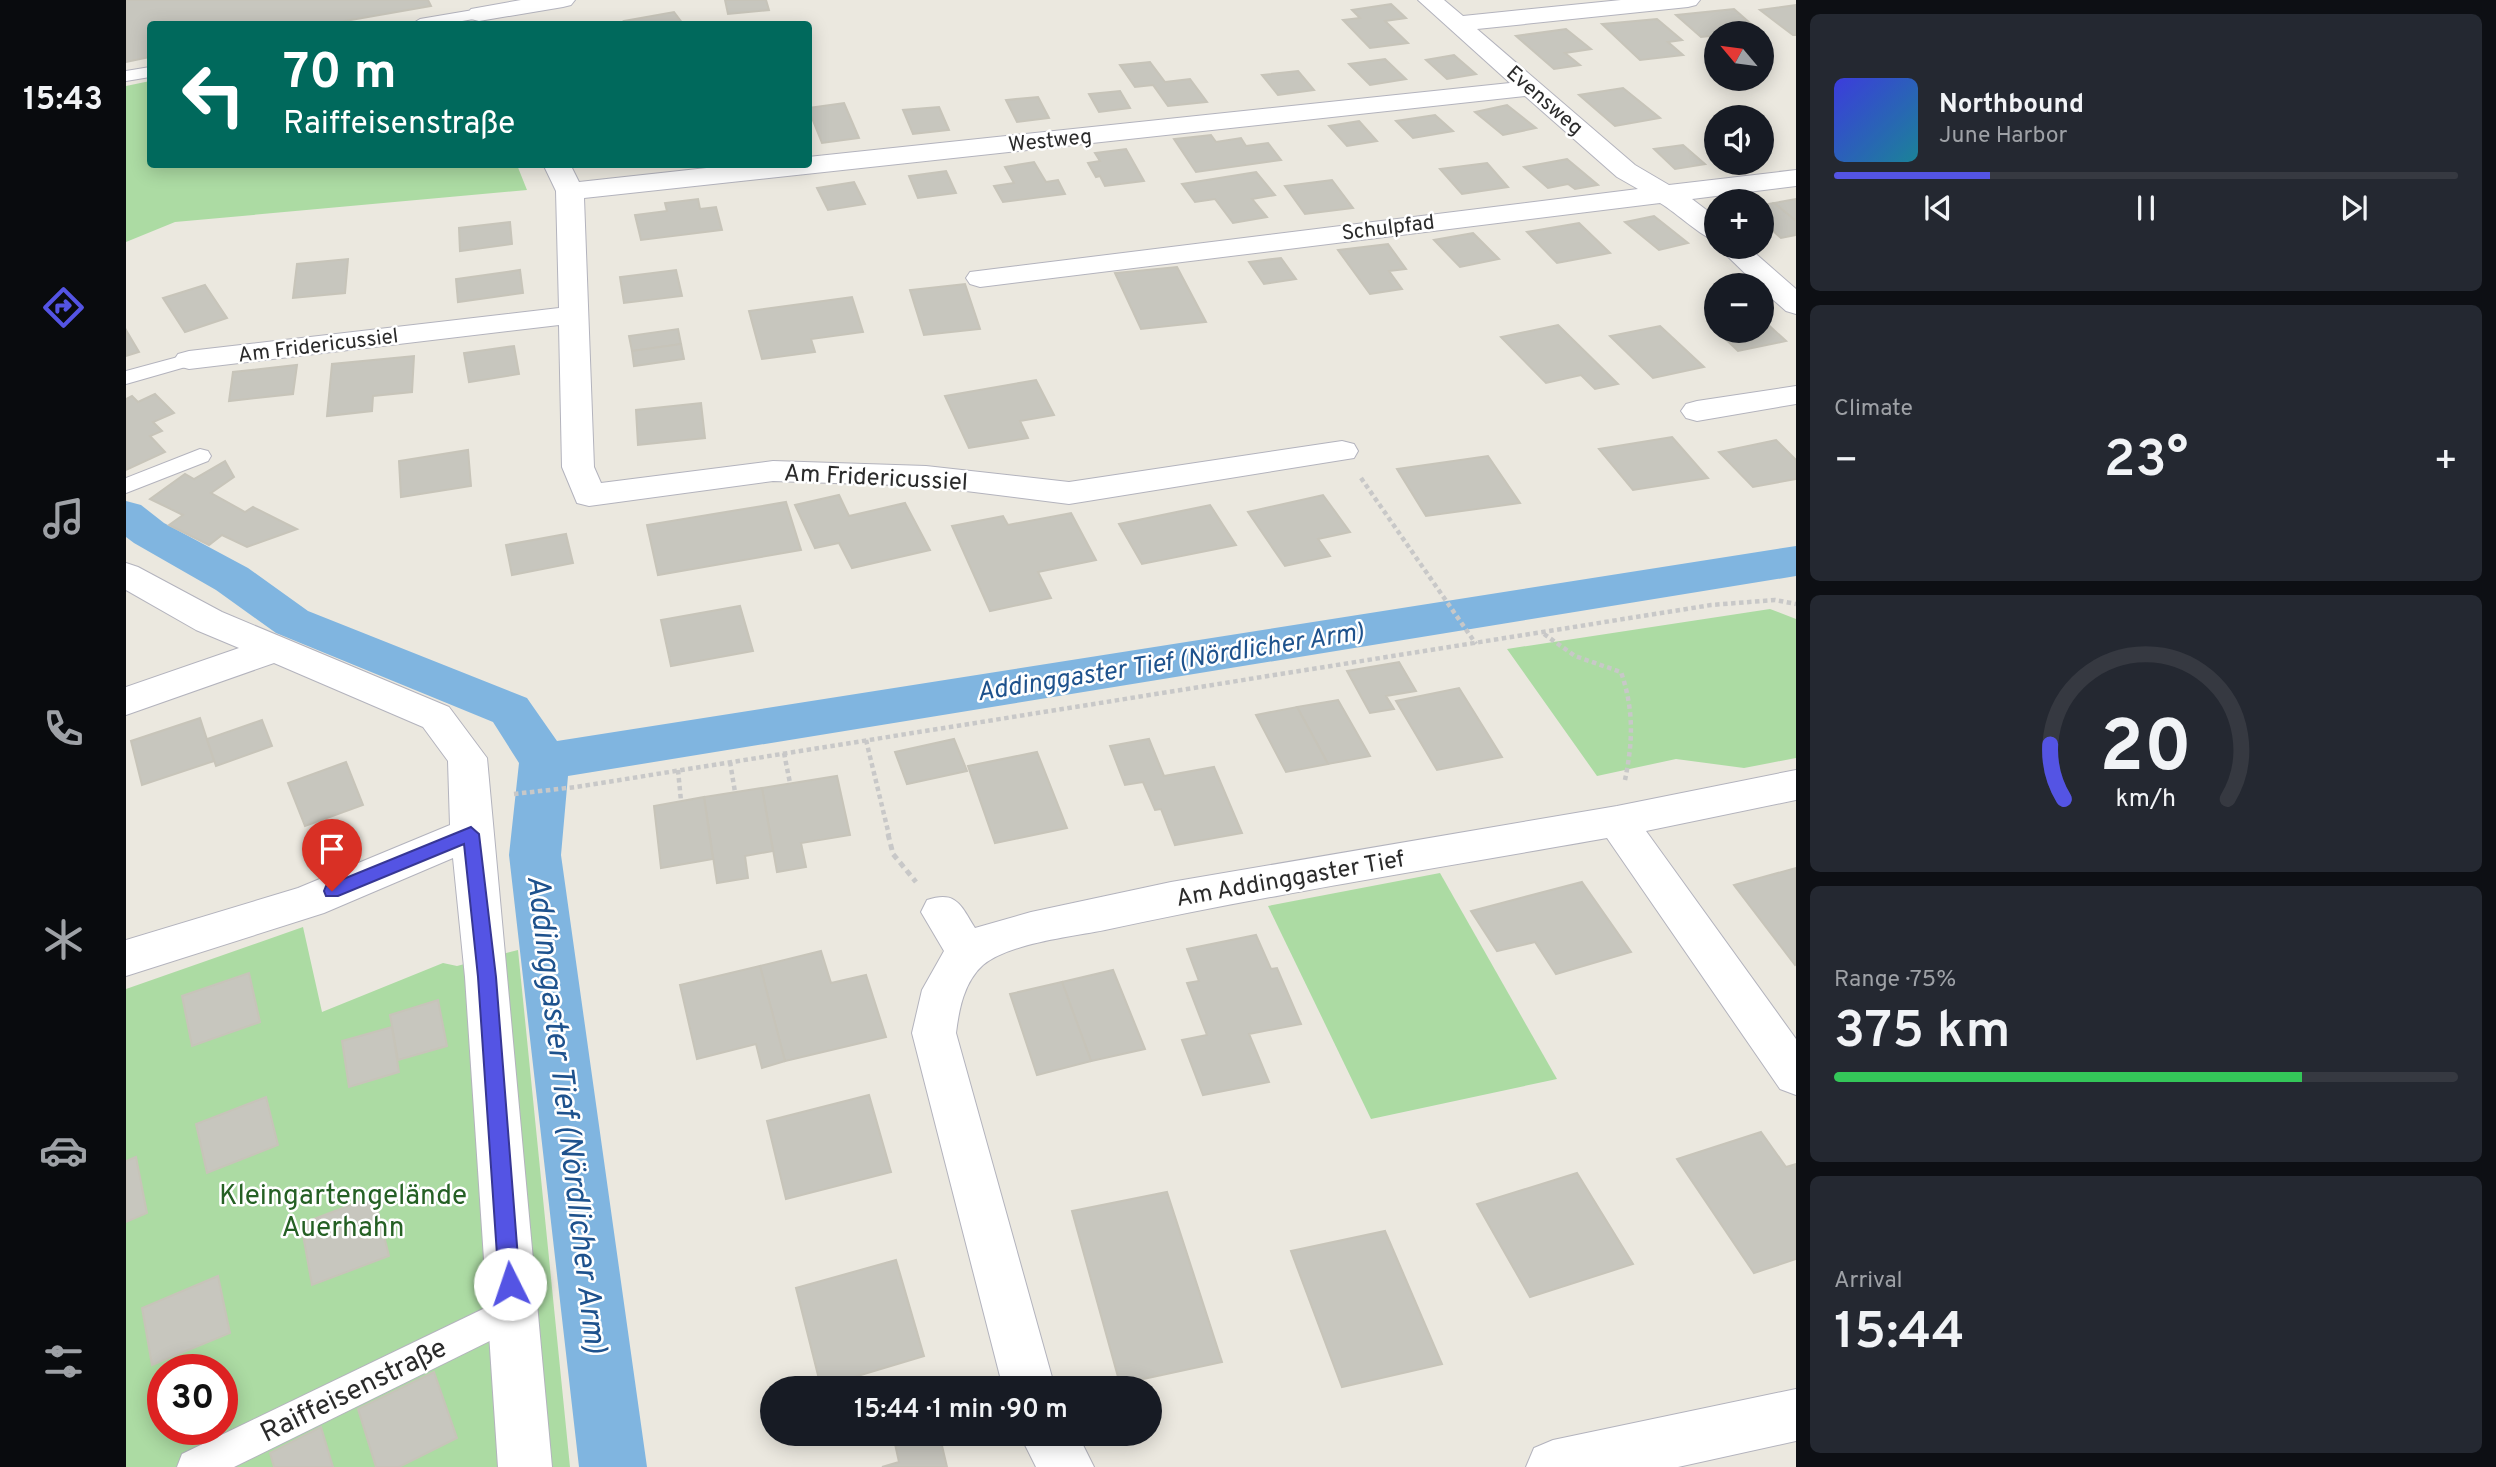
<!DOCTYPE html>
<html lang="en">
<head>
<meta charset="utf-8">
<style>
	body { margin:0; font-family:Overpass,sans-serif; background:#242831; color:#f1f3f6; height:100vh; display:flex; flex-direction:column; font-size:26px; white-space:nowrap }
	* { box-sizing:border-box; margin:0 }
	p { font-size:23px; color:#9ea1a6 }
	.icon { flex:none; width:38px; height:38px; fill:none; stroke:currentColor; stroke-width:2; stroke-linecap:round; stroke-linejoin:round }
	.map { position:relative; flex:1; overflow:hidden }
	.drawer { display:flex; flex-direction:column; gap:14px; padding:14px; background:#0d0f14; width:700px }
	.drawer>* { flex:none }
	.banner { position:absolute; left:21px; top:21px; width:665px; height:147px; border-radius:7px; box-shadow:0 4px 18px #0003; background:#00695c; color:#fff; overflow:hidden }
	.needle { width:46px; rotate:299deg }
	.fabs { position:absolute; left:1578px; top:21px; display:grid; gap:14px }
	.fabs a { display:grid; place-items:center; width:70px; height:70px; border-radius:50%; background:#171b24; box-shadow:0 4px 18px #0003; font-size:35px }
	.speed { position:absolute; left:21px; top:1354px; display:flex; gap:14px; font-size:35px; font-weight:700; text-align:center }
	.speed>* { display:grid; place-content:center; width:91px; height:91px; border-radius:50%; background:#171b24; box-shadow:0 4px 18px #0003; line-height:1 }
	.speed .limit { border:10px solid #d22; background:#fff; color:#111 }
	.pin { position:absolute; display:grid; place-items:center; width:60px; height:60px; color:#fff; margin:-72px -30px; border-radius:50% 50% 50% 0; rotate:-45deg; box-shadow:0 0 7px #0007 }
	.pin .icon { rotate:45deg }
	.me { position:absolute; width:77px; margin:-38px; rotate:356deg; stroke-linejoin:round; filter:drop-shadow(0 0 5px #0008) }
	.turn { display:flex; align-items:center; gap:24px; height:147px; padding:0 21px; font-size:32px }
	.turn .icon { width:91px; height:91px; stroke-width:2.5 }
	.turn b { display:block; font-size:49px; line-height:60px }
	.big { font-size:52px; font-weight:600; line-height:1.1 }
	.drawer .tile { flex:1; display:flex; flex-direction:column; justify-content:center; gap:10px; min-width:0; padding:0 24px; border-radius:10px; background:#242831 }
	.drawer .dial { align-items:center; gap:0 }
	.dial svg { height:182px; overflow:visible; fill:none; stroke:#363941; stroke-width:7; stroke-linecap:round; text-anchor:middle }
	.dial text { fill:#f1f3f6; stroke:none }
	.song { display:flex; align-items:center; gap:21px }
	.cover { width:84px; height:84px; border-radius:10px; background:linear-gradient(135deg,hsl(240 70% 55%),hsl(190 70% 35%)) }
	.played { height:7px; border-radius:4px; background:linear-gradient(90deg,#5454e4 25%,#363941 25%) }
	.keys { display:flex; justify-content:space-around; direction:ltr }
	.heat { display:flex; justify-content:space-between; align-items:center; font-size:38px; direction:ltr }
	.charge { height:10px; border-radius:5px; background:linear-gradient(90deg,#34c759 75%,#363941 0) }
	.trip { position:absolute; left:634px; top:1376px; width:402px; height:70px; border-radius:35px; background:#171b24; box-shadow:0 4px 18px #0003; font-weight:600; line-height:70px; text-align:center }
	main { display:flex; flex:1; min-height:0 }
	.tab-bar { display:flex; flex-direction:column; width:126px; justify-content:space-around; align-items:center; background:#090b0e; color:#9ea1a6 }
	.tab-bar .icon { width:49px; height:49px }
	.tab-bar .on { color:#5454e4 }
	.tab-bar b { font-size:32px; color:#f1f3f6 }
	.map>svg:first-child { display:block }
</style>
</head>
<body>
<main>
<nav class="tab-bar">
<b>15:43</b>
<svg class="icon on" aria-label="directions" viewBox="0 0 24 24"><path d="M12 3l9 9-9 9-9-9zM9 14v-3h6M13 9l2 2-2 2"/></svg>
<svg class="icon" aria-label="music" viewBox="0 0 24 24"><path d="M9 18V5l10-2v13"/><circle cx="6" cy="18" r="3"/><circle cx="16" cy="16" r="3"/></svg>
<svg class="icon" aria-label="phone" viewBox="0 0 24 24"><path d="M5 4h4l2 5-3 2q2 4 5 5l2-3 5 2v4C11 20 4 13 5 4z"/></svg>
<svg class="icon" aria-label="climate" viewBox="0 0 24 24"><path d="M12 3v18M4 7l16 10M4 17L20 7"/></svg>
<svg class="icon" aria-label="car" viewBox="0 0 24 24"><path d="M5 17H2v-5l4-1 3-4h7l3 4 3 1v5h-3M9 17h6M6 11h13"/><circle cx="7" cy="17" r="2"/><circle cx="17" cy="17" r="2"/></svg>
<svg class="icon" aria-label="filters" viewBox="0 0 24 24"><path d="M4 7h16M4 17h16"/><circle cx="9" cy="7" r="2"/><circle cx="15" cy="17" r="2"/></svg>
</nav>
<div class="map">
<svg width="1670" height="1467" viewBox="0 0 1670 1467">
	<rect width="100%" height="100%" fill="#ebe8df"/>
	<g fill="#acdba3" fill-rule="evenodd">
		<polygon points="24,81 24,164 391,165 401,190 49,222 0,242 0,86"/>
		<polygon points="1644,609 1670,619 1670,758 1618,768 1550,759 1471,776 1381,649"/>
		<polygon points="1314,873 1431,1079 1245,1119 1142,906"/>
		<path d="M177,927L196,1012L317,963L331,966L392,950L444,1467H0V989ZM37,1370H96V1430H37Z"/>
	</g>
	<g fill="none" stroke-linecap="round" stroke-linejoin="round">
		<polygon fill="#80b5e0" fill-rule="evenodd" points="0,501 15,505 38,523 122,568 182,611 401,698 431,741 1670,546 1670,576 442,776 435,855 521,1467 453,1467 383,855 393,763 367,722 150,633 90,590 8,543 0,537"/>
	</g>
	<g fill="#c7c6be" stroke="#c7c4b9" stroke-width="2">
		<polygon points="0,0 302,0 305,6 202,24 24,24 24,57 0,62"/>
		<polygon points="599,0 640,0 643,10 602,14"/>
		<polygon points="1265,4 1280,18 1259,21 1282,43 1244,48 1217,20 1234,18 1226,10"/>
		<polygon points="1670,5 1670,35 1667,35 1634,10"/>
		<polygon points="1608,9 1633,31 1575,37 1550,15"/>
		<polygon points="548,12 557,24 500,24 498,21"/>
		<polygon points="1531,19 1556,40 1542,42 1557,55 1514,60 1476,24"/>
		<polygon points="1440,29 1465,49 1439,53 1454,65 1428,69 1390,36"/>
		<polygon points="1328,55 1350,74 1321,79 1300,60"/>
		<polygon points="1259,59 1280,79 1244,85 1223,64"/>
		<polygon points="1024,62 1039,82 1064,79 1081,102 1042,106 1027,85 1009,87 994,65"/>
		<polygon points="1172,71 1188,90 1152,95 1136,75"/>
		<polygon points="1497,88 1534,118 1489,126 1453,95"/>
		<polygon points="994,91 1004,108 973,112 963,94"/>
		<polygon points="912,97 923,118 891,122 880,100"/>
		<polygon points="718,103 733,138 696,143 682,108"/>
		<polygon points="1381,105 1410,128 1377,135 1349,112"/>
		<polygon points="813,107 823,130 787,134 777,110"/>
		<polygon points="1309,115 1327,131 1287,138 1270,121"/>
		<polygon points="1233,121 1251,141 1221,146 1203,126"/>
		<polygon points="1085,135 1090,142 1115,138 1120,146 1142,143 1155,160 1070,172 1048,139"/>
		<polygon points="1557,145 1579,164 1549,169 1528,149"/>
		<polygon points="1000,149 1018,181 979,186 974,176 970,177 962,163 974,161 969,153"/>
		<polygon points="1441,159 1472,185 1449,189 1442,184 1422,188 1398,167"/>
		<polygon points="908,162 920,182 932,180 939,194 877,202 868,186 888,183 879,167"/>
		<polygon points="1361,163 1382,187 1336,194 1314,169"/>
		<polygon points="820,171 830,193 792,198 783,176"/>
		<polygon points="1130,172 1149,195 1126,199 1141,217 1107,223 1089,199 1069,202 1056,184"/>
		<polygon points="1206,180 1227,208 1179,214 1159,186"/>
		<polygon points="728,182 739,204 702,210 691,188"/>
		<polygon points="572,199 574,209 590,207 596,230 515,240 509,215 541,211 539,203"/>
		<polygon points="1670,199 1670,221 1648,203"/>
		<polygon points="1648,203 1670,221 1670,235 1655,238 1636,221 1636,205"/>
		<polygon points="1528,216 1562,243 1533,250 1499,222"/>
		<polygon points="384,222 386,244 334,251 333,228"/>
		<polygon points="1453,223 1484,253 1431,263 1401,232"/>
		<polygon points="1347,233 1373,259 1334,267 1308,240"/>
		<polygon points="1262,244 1280,269 1263,271 1276,289 1244,294 1212,250"/>
		<polygon points="1155,258 1170,279 1138,284 1123,262"/>
		<polygon points="222,259 219,293 167,298 171,264"/>
		<polygon points="1051,267 1080,322 1015,329 989,273"/>
		<polygon points="394,270 397,293 332,302 330,279"/>
		<polygon points="550,270 556,296 498,303 494,277"/>
		<polygon points="839,284 854,329 798,335 784,290"/>
		<polygon points="79,285 101,318 59,332 37,298"/>
		<polygon points="726,297 737,332 685,339 689,352 636,359 623,311"/>
		<polygon points="1636,319 1660,341 1612,351 1591,331 1636,331"/>
		<polygon points="1432,325 1492,384 1469,389 1455,375 1420,383 1375,337"/>
		<polygon points="1534,326 1578,367 1527,378 1484,336"/>
		<polygon points="552,329 555,344 506,351 503,336"/>
		<polygon points="0,330 13,352 0,356"/>
		<polygon points="555,344 558,359 508,366 506,351"/>
		<polygon points="388,346 393,374 343,382 338,353"/>
		<polygon points="288,356 286,392 247,396 246,411 201,416 206,364"/>
		<polygon points="171,365 167,394 103,401 107,372"/>
		<polygon points="910,380 928,415 894,421 902,438 843,448 819,396"/>
		<polygon points="29,394 48,413 27,422 36,431 24,436 39,452 0,470 0,399 6,396 12,402"/>
		<polygon points="575,403 579,438 512,445 510,410"/>
		<polygon points="1546,437 1582,478 1507,490 1473,449"/>
		<polygon points="1650,440 1670,460 1670,479 1627,487 1593,452"/>
		<polygon points="342,450 345,486 275,497 273,461"/>
		<polygon points="1362,456 1394,503 1300,516 1271,469"/>
		<polygon points="99,461 108,477 85,493 119,512 127,507 171,529 121,547 96,535 83,545 43,525 57,515 24,499 59,474 68,479"/>
		<polygon points="713,495 723,516 779,503 804,550 726,568 713,543 689,548 669,505"/>
		<polygon points="1197,495 1224,532 1192,539 1204,556 1159,566 1122,512"/>
		<polygon points="660,502 675,550 532,575 521,525"/>
		<polygon points="1084,505 1110,545 1016,564 993,524"/>
		<polygon points="945,513 970,560 912,572 925,598 864,611 826,526 877,516 882,525"/>
		<polygon points="440,534 447,563 386,575 380,545"/>
		<polygon points="614,606 627,651 545,666 535,620"/>
		<polygon points="1273,662 1290,691 1260,696 1268,709 1244,713 1221,671"/>
		<polygon points="1333,688 1376,757 1311,770 1270,701"/>
		<polygon points="1212,700 1244,756 1202,764 1171,707"/>
		<polygon points="1171,707 1202,764 1160,772 1130,715"/>
		<polygon points="74,718 88,761 16,785 5,741"/>
		<polygon points="136,720 146,746 90,766 81,739"/>
		<polygon points="828,739 841,771 781,784 769,752"/>
		<polygon points="1023,739 1038,776 1088,767 1116,833 1049,845 1035,809 1029,810 1017,782 999,785 984,746"/>
		<polygon points="911,752 941,828 869,843 842,766"/>
		<polygon points="220,762 237,805 179,826 162,783"/>
		<polygon points="711,776 724,835 675,843 680,867 651,872 636,788"/>
		<polygon points="636,788 647,851 619,856 622,878 591,883 578,797"/>
		<polygon points="578,797 587,859 535,868 528,806"/>
		<polygon points="1670,868 1670,964 1669,965 1608,885"/>
		<polygon points="1456,882 1505,952 1430,974 1409,942 1371,951 1345,911"/>
		<polygon points="1130,935 1145,969 1151,968 1175,1024 1123,1034 1143,1082 1077,1095 1056,1040 1081,1035 1061,983 1073,981 1061,949"/>
		<polygon points="695,951 705,983 740,975 760,1037 659,1061 634,966"/>
		<polygon points="634,966 659,1061 636,1068 630,1044 571,1059 554,985"/>
		<polygon points="987,970 1019,1049 965,1061 936,982"/>
		<polygon points="123,973 134,1022 66,1046 56,996"/>
		<polygon points="936,982 965,1061 911,1075 884,994"/>
		<polygon points="312,1000 321,1046 272,1060 264,1015"/>
		<polygon points="266,1027 273,1072 223,1087 216,1041"/>
		<polygon points="743,1095 765,1172 660,1199 641,1121"/>
		<polygon points="140,1097 152,1145 81,1173 70,1124"/>
		<polygon points="1635,1132 1660,1167 1670,1164 1670,1259 1628,1273 1551,1159"/>
		<polygon points="10,1157 21,1213 0,1222 0,1161"/>
		<polygon points="1451,1173 1507,1264 1404,1297 1351,1204"/>
		<polygon points="1041,1192 1096,1362 994,1384 946,1211"/>
		<polygon points="248,1196 263,1256 186,1285 175,1224"/>
		<polygon points="1259,1231 1316,1364 1216,1387 1165,1251"/>
		<polygon points="770,1260 798,1356 695,1387 670,1288"/>
		<polygon points="92,1276 104,1333 26,1365 16,1308"/>
		<polygon points="308,1372 331,1438 273,1467 250,1467 232,1409"/>
		<polygon points="195,1427 207,1467 148,1467 144,1453"/>
		<polygon points="813,1433 821,1467 756,1467 773,1462 769,1444"/>
	</g>
	<g fill="none" stroke-linecap="round" stroke-linejoin="round">
		<g stroke="#b3b3bd" stroke-width="2">
			<g id="service">
				<polygon points="353,9 359,11 359,17 319,24 286,24 294,19"/>
				<polygon points="24,67 24,77 0,81 0,71"/>
				<polygon points="63,354 73,360 70,364 0,384 0,371"/>
				<polygon points="74,449 82,451 85,456 82,461 0,493 0,478"/>
				<polygon points="386,1295 398,1300 403,1312 398,1324 108,1467 51,1467 56,1454"/>
			</g>
		</g>
		<g stroke="#b3b3bd" stroke-width="2">
			<g id="minor">
				<polygon points="395,0 449,0 445,5 437,7 353,21 345,19 341,14 345,9"/>
				<path d="M1292,0H1318L1337,16L1495,0H1574L1570,5L1562,7L1351,29L1509,165L1543,185L1670,170V186L1566,199L1591,218V241C1575,237 1551,213 1534,203L854,287L844,284L840,278L844,272L1512,189L1491,177L1399,96L458,198L468,467L475,483L647,461L800,466L943,482L1216,441L1228,444L1232,451L1228,458L943,504L800,486L647,481L463,506L451,503L436,467L433,325L63,369L52,366L48,360L52,354L63,351L433,308L430,191L417,164H444L453,182L617,164H682V157L1384,83Z"/>
				<polygon points="1592,247 1622,247 1670,289 1670,314 1660,311 1636,290 1636,285 1631,285"/>
				<polygon points="1670,386 1670,404 1571,421 1560,418 1555,411 1560,404 1571,401"/>
				<polygon points="0,563 12,567 96,612 323,707 361,758 426,1467 372,1467 339,977 327,858 198,913 0,976 0,940 172,888 324,825 322,761 297,727 148,663 0,715 0,687 113,648 70,630 0,590"/>
				<path d="M1670,770V800L1520,831L1670,1039V1095L1654,1089L1481,838C1314,868 1145,894 979,930C945,937 884,943 857,965C838,982 833,1009 830,1033L929,1388H877L786,1033L796,990L818,951L795,912L801,900C831,890 835,906 849,928L905,912L1045,882L1491,806Z"/>
				<polygon points="1670,1389 1670,1441 1552,1467 1400,1467 1408,1448 1427,1440"/>
				<polygon points="893,1433 951,1433 968,1467 910,1467"/>
			</g>
		</g>
		<g stroke="#c8c8c8" stroke-width="4.5" stroke-dasharray="4.5 3.5" stroke-linecap="butt">
			<polyline points="1235,478 1350,644"/>
			<path d="M1418,634L1449,656L1495,672C1508,710 1507,741 1499,780"/>
			<polyline points="740,740 763,835"/>
			<polyline points="658,753 664,783"/>
			<polyline points="604,762 609,792"/>
			<polyline points="552,770 555,801"/>
			<polyline points="388,794 450,787 1585,605 1649,600 1670,604"/>
		</g>
		<polyline stroke="#c8c8c8" stroke-width="5" stroke-dasharray="6 4.5" stroke-linecap="butt" points="762,834 767,854 790,882"/>
		<use href="#service" fill="#fff" fill-rule="evenodd"/>
		<use href="#minor" fill="#fff" fill-rule="evenodd"/>
	</g>
	<polygon fill="#5454e4" stroke="#373794" stroke-width="2" points="345,827 353,834 370,977 394,1284 391,1291 384,1294 376,1291 373,1284 352,977 338,844 212,896 200,896 198,891 200,886"/>
	<g text-anchor="middle" stroke-width="5" stroke-linejoin="round" paint-order="stroke">
		<g font-size="21" fill="#2b2b2b" stroke="#fff">
			<text transform="translate(1419 100) rotate(41)" y="7">Evensweg</text>
			<text transform="translate(924 140) rotate(-6)" y="7">Westweg</text>
			<text transform="translate(1262 227) rotate(-7)" y="7">Schulpfad</text>
			<text transform="translate(192 345) rotate(-7)" y="7">Am Fridericussiel</text>
		</g>
		<g font-size="24" fill="#2b2b2b" stroke="#fff">
			<text transform="translate(750 477) rotate(3)" y="8">Am Fridericussiel</text>
			<text transform="translate(1164 878) rotate(-10)" y="8">Am Addinggaster Tief</text>
		</g>
		<g font-size="26" font-style="italic" fill="#1e528d" stroke="#fff">
			<text transform="translate(1044 661) rotate(-9)" y="9">Addinggaster Tief (Nördlicher Arm)</text>
		</g>
		<g font-size="28" fill="#256024" stroke="#fff">
			<text x="217" y="1204">Kleingartengelände<tspan x="217" dy="32">Auerhahn</tspan></text>
		</g>
		<g font-size="28" fill="#2b2b2b" stroke="#fff">
			<text transform="translate(227 1389) rotate(-26)" y="10">Raiffeisenstraße</text>
		</g>
		<g font-size="32" font-style="italic" fill="#1e528d" stroke="#fff">
			<text transform="translate(442 1114) rotate(83)" y="11">Addinggaster Tief (Nördlicher Arm)</text>
		</g>
	</g>
</svg>
<div class="fabs">
<a><svg class="needle" viewBox="-14 -14 28 28"><path d="M0-13l5 13h-10z" fill="#e53935"/><path d="M0 13l5-13h-10z" fill="#9ea1a6"/></svg></a>
<a><svg class="icon" aria-label="sound" viewBox="0 0 24 24"><path d="M4 9h4l5-4v14l-5-4H4zM17 9q2 3 0 6"/></svg></a>
<a>+</a>
<a>−</a>
</div>
<div class="speed"><div class="limit">30</div></div>
<div class="pin" style="left:206px;top:891px;background:#d93025"><svg class="icon" aria-label="arrive" viewBox="0 0 24 24"><path d="M6 21V4h12l-3 4 3 4H6"/></svg></div>
<svg class="me" style="left:384px;top:1284px" viewBox="-20 -20 40 40"><circle r="19" fill="#fff"/><path d="M0-13L10 11 0 6-10 11z" fill="#5454e4"/></svg>
<div class="trip">15:44 · 1 min · 90 m</div>
<div class="banner">
<div class="turn"><svg class="icon" aria-label="left" viewBox="0 0 24 24"><path d="M17 20v-9H6M10 6l-5 5 5 5"/></svg><div><b>70 m</b>Raiffeisenstraße</div></div>
</div>
</div>
<section class="drawer">
<div class="tile">
<div class="song"><i class="cover"></i><div><b>Northbound</b><p>June Harbor</p></div></div>
<div class="played"></div>
<div class="keys"><svg class="icon" aria-label="previous" viewBox="0 0 24 24"><path d="M18 5L8 12l10 7zM5 5v14"/></svg><svg class="icon" aria-label="pause" viewBox="0 0 24 24"><path d="M8 5v14M16 5v14"/></svg><svg class="icon" aria-label="next" viewBox="0 0 24 24"><path d="M6 5l10 7-10 7zM19 5v14"/></svg></div>
</div>
<div class="tile"><p>Climate</p>
<div class="heat"><a>−</a><b class="big">23°</b><a>+</a></div>
</div>
<div class="tile dial"><svg viewBox="0 0 100 80">
<path d="M14 69A42 42 0 1 1 86 69"/>
<path d="M14 69A42 42 0 0 1 8 45" stroke="#5454e4"/>
<text x="50" y="56" font-size="32" font-weight="700">20</text>
<text x="50" y="72" font-size="11">km/h</text>
</svg></div>
<div class="tile"><p>Range · 75%</p><b class="big">375 km</b><div class="charge"></div></div>
<div class="tile"><p>Arrival</p><b class="big">15:44</b></div>
</section>
</main>
</body>
</html>
